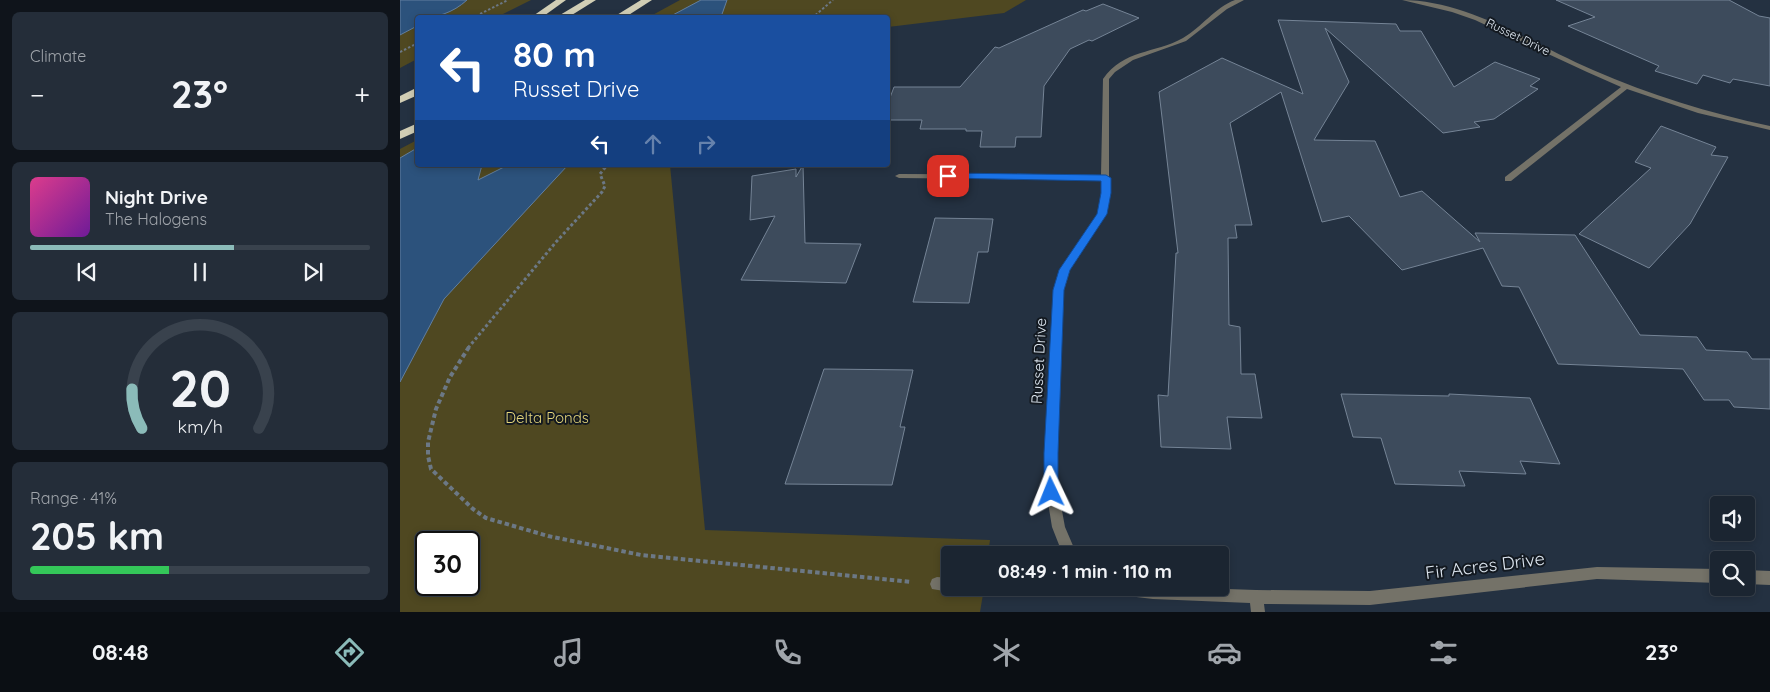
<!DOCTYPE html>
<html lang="en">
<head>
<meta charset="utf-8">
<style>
	body { margin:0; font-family:Quicksand,sans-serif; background:#242d39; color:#f1f3f6; height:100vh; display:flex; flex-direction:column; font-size:19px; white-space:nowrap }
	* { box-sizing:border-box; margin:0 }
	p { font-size:16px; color:#a0a5ab }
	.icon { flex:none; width:28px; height:28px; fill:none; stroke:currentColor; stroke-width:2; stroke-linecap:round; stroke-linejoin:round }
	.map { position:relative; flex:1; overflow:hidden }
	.details { display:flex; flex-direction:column; gap:12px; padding:12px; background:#0f141b; width:400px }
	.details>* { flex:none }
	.top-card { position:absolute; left:15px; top:15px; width:475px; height:152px; border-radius:5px; box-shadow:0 2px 8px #0003,0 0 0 1px #39424d; background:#1a4fa0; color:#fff; overflow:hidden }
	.fabs { position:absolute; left:1310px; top:496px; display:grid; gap:10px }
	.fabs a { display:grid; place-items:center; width:45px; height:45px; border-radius:5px; background:#1b2531; box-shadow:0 2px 8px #0003,0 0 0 1px #39424d; font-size:25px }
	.speed { position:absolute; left:15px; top:531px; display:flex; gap:10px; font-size:25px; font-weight:700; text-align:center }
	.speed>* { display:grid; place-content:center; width:65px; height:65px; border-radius:50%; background:#1b2531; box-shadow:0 2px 8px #0003,0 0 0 1px #39424d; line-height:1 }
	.speed .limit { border:2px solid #111; border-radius:8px; background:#fff; color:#111 }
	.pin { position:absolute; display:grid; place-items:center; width:42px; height:42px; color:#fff; margin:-21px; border-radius:10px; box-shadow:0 2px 8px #0006 }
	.me { position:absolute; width:55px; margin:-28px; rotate:358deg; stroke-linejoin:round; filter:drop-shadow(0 0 4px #0008) }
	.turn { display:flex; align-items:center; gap:18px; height:105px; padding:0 15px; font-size:22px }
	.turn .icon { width:65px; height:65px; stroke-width:2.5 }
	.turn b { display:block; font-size:35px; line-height:42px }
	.lanes { display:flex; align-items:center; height:48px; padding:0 15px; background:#0003; justify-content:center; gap:25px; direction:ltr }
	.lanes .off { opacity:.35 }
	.big { font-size:38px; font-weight:700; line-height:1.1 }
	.details .card { flex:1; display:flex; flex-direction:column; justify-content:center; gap:8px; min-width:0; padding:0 18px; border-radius:8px; background:#242d39 }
	.details .dial { align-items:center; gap:0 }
	.dial svg { height:130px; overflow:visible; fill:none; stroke:#39424d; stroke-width:7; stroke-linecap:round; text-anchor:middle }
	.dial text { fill:#f1f3f6; stroke:none }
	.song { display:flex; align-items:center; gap:15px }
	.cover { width:60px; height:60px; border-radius:8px; background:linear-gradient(135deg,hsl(330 70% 55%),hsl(280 70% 35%)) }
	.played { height:5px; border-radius:2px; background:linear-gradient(90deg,#8bbbb9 60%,#39424d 60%) }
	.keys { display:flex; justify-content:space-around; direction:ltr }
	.heat { display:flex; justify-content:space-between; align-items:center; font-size:28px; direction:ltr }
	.charge { height:8px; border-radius:4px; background:linear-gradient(90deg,#34c759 41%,#39424d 0) }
	.trip { position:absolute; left:541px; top:546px; width:288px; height:50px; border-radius:5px; background:#1b2531; box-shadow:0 2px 8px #0003,0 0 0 1px #39424d; font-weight:700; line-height:50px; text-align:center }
	.tab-bar { display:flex; height:80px; justify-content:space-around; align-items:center; background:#0b0f14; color:#a0a5ab }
	.tab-bar .icon { width:35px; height:35px }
	.tab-bar .on { color:#8bbbb9 }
	.tab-bar b { font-size:22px; color:#f1f3f6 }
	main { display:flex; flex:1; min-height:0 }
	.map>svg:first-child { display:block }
</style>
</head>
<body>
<main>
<section class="details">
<div class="card"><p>Climate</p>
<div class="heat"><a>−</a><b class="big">23°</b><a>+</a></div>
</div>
<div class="card">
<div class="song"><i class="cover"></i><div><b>Night Drive</b><p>The Halogens</p></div></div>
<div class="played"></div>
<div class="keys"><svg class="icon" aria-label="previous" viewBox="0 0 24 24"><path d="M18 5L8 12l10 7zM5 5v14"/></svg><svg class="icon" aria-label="pause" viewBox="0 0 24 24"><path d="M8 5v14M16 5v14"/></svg><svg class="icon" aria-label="next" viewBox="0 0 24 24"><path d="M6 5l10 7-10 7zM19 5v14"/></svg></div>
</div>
<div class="card dial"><svg viewBox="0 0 100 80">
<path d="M14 69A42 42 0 1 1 86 69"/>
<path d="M14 69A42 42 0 0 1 8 45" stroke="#8bbbb9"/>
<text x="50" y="56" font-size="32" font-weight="700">20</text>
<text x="50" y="72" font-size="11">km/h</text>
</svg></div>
<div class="card"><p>Range · 41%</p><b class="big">205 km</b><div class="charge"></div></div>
</section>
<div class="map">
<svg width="1370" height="612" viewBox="0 0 1370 612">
	<rect width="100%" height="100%" fill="#243141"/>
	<g fill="#4f4821" fill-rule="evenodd">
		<polygon points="0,0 131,0 97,17 18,18 17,59 0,68"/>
		<polygon points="280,0 626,0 604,13 488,27 488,18 247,18"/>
		<path d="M17,140L18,165H270L305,530L590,540L588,555H550V588H584L580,612H0V149ZM26,542H69V585H26Z"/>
	</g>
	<g fill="#2c527c" stroke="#627f9f">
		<path d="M0,0H67C53,13 36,18 18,18L17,26L0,35Z"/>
		<polygon points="301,0 327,0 321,17 269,17"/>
		<polygon points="17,148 18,165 82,165 78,180 108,165 168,165 44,299 0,382 0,158"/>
	</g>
	<g fill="#3d4b5c" stroke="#758496">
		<polygon points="1156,0 1329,0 1359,16 1370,18 1370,86 1333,79 1330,83 1303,75 1297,84 1255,71 1259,66 1168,26 1195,17"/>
		<polygon points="703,4 739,18 692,41 689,40 670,49 644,86 641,137 616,137 615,147 580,147 582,131 566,131 566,129 520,129 522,120 488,120 488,103 494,87 560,87 595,47 599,48 683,10 686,11"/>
		<polygon points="878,20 996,24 1000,31 1021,31 1054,87 1095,62 1140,79 1130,86 1138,89 1094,119 1074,122 1080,127 1043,133 925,28 949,82 914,140 975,141 1000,197 1022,191 1080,242 1075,233 1175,235 1240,335 1297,337 1306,350 1347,352 1352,359 1370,359 1370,409 1334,407 1329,400 1304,400 1283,369 1158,364 1119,287 1102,286 1083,248 1002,270 949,216 922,222 881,92 830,123 852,225 835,225 837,238 828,238 829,325 840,327 841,374 855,374 862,418 827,417 831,449 761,447 758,395 768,396 776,253 778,253 759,92 822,58 903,94"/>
		<polygon points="1261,126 1316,147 1311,155 1328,157 1290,224 1249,268 1179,234 1251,168 1235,162"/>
		<polygon points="403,165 405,243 461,244 446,283 341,280 375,216 350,220 352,176 396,169 396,177"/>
		<polygon points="535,218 593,219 588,252 578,252 569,303 513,302"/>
		<polygon points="424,369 513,370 500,427 505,427 492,485 385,484"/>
		<polygon points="941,394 1049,396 1049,394 1130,398 1160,464 1120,461 1126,474 1059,471 1065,486 995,484 981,438 953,437"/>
	</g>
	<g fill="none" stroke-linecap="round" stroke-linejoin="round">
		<g stroke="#6c7885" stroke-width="2" stroke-dasharray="2.5 2" stroke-linecap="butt">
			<polyline points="72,18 108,0"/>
			<polyline points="412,18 433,0"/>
			<polyline points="0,52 18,43"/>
		</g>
		<polyline stroke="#6c7885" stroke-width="3" stroke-dasharray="3 2.5" stroke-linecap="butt" points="68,348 156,242 202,192 205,186 200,174 207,165"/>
		<polyline stroke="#6c7885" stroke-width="4" stroke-dasharray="4.5 3" stroke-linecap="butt" points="69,347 50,377 36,409 28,442 28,456 31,469 73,509 86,518 148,536 241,555 512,582"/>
		<polygon fill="#747268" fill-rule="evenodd" points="537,577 550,578 550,588 556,588 555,590 550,592 532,589 530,584 532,579"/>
		<g fill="#747268" fill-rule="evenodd">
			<path d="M835,0H844L827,9L786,41L733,60L715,72L709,79V204L706,214L670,270L664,290L656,478L665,527L677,555H663L652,527L644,478L654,290L660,270L698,214L701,204V180L499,178L495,176L499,174L701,175L703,79C724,49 754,54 783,38C802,27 814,8 835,0Z"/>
			<path d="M1002,0C1068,0 1134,45 1193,70C1250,95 1309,113 1370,126V130L1298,113L1227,89L1111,181H1105V177L1221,87L1187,72L1075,20L1052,12Z"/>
			<polygon points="1197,567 1319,569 1319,583 1197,579 970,605 864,604 865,612 851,612 850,603 753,599 720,595 715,593 713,588 799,588 856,590 970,591"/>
			<polygon points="1346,570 1370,571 1370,585 1346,584"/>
		</g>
		<g fill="#d1ceb5" fill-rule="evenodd">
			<polygon points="156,0 166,0 141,18 130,18"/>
			<polygon points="185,0 196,0 167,18 155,18"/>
			<polygon points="241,0 252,0 224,18 212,18"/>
			<polygon points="18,87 18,95 0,103 0,96"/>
			<polygon points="18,123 18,131 0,139 0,131"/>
		</g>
	</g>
	<polygon fill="#1a73e8" stroke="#114b97" points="548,173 706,175 711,178 711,193 707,214 670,270 664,290 658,453 658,492 656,497 651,498 646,497 644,492 644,453 653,290 659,270 697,214 701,193 701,181 545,178 545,174"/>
	<g text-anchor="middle" stroke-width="4" stroke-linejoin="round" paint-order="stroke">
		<g font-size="12" fill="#dfe8f2" stroke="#131920">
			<text transform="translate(1118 37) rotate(26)" y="4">Russet Drive</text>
		</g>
		<g font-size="15" fill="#dfe8f2" stroke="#131920">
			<text transform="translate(639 361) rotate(-87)" y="5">Russet Drive</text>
		</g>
		<g font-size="15" fill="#e4d57b" stroke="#131920">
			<text x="147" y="423">Delta Ponds</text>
		</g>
		<g font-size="18" fill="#dfe8f2" stroke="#131920">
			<text transform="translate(1085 566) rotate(-7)" y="6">Fir Acres Drive</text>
		</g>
	</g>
</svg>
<div class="fabs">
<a><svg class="icon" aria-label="sound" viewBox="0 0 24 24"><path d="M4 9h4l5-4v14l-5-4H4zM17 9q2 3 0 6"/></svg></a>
<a><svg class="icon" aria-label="search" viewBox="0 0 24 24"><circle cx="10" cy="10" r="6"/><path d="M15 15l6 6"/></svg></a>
</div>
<div class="speed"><div class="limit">30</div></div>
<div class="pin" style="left:548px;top:176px;background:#d93025"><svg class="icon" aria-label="arrive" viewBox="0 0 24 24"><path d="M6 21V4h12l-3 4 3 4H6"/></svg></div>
<svg class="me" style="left:651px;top:492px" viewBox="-20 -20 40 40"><path d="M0-17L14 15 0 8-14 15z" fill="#1a73e8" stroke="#fff" stroke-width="4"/></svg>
<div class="trip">08:49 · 1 min · 110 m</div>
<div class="top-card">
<div class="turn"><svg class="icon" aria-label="left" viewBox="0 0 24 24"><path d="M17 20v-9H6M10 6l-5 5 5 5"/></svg><div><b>80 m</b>Russet Drive</div></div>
<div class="lanes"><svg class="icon" aria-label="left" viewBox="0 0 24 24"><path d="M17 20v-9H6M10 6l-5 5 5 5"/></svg><svg class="icon off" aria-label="ahead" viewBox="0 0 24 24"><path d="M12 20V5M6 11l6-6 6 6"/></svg><svg class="icon off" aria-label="right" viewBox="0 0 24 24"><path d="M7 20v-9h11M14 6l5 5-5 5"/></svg></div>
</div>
</div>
</main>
<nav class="tab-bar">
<b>08:48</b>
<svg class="icon on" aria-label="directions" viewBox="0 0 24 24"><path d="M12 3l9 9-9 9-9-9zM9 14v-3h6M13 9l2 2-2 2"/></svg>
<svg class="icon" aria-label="music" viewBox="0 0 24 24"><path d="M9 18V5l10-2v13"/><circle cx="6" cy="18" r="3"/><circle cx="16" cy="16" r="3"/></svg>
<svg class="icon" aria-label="phone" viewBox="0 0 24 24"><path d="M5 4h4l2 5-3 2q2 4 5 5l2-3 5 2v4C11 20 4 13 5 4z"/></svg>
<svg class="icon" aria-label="climate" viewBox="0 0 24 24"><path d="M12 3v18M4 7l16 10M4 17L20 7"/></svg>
<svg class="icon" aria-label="car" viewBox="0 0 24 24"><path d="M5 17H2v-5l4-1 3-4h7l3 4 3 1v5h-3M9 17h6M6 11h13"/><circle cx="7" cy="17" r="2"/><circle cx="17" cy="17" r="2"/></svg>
<svg class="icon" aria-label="filters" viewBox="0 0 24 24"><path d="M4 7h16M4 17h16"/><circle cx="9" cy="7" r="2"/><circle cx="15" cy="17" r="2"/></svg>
<b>23°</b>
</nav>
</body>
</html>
